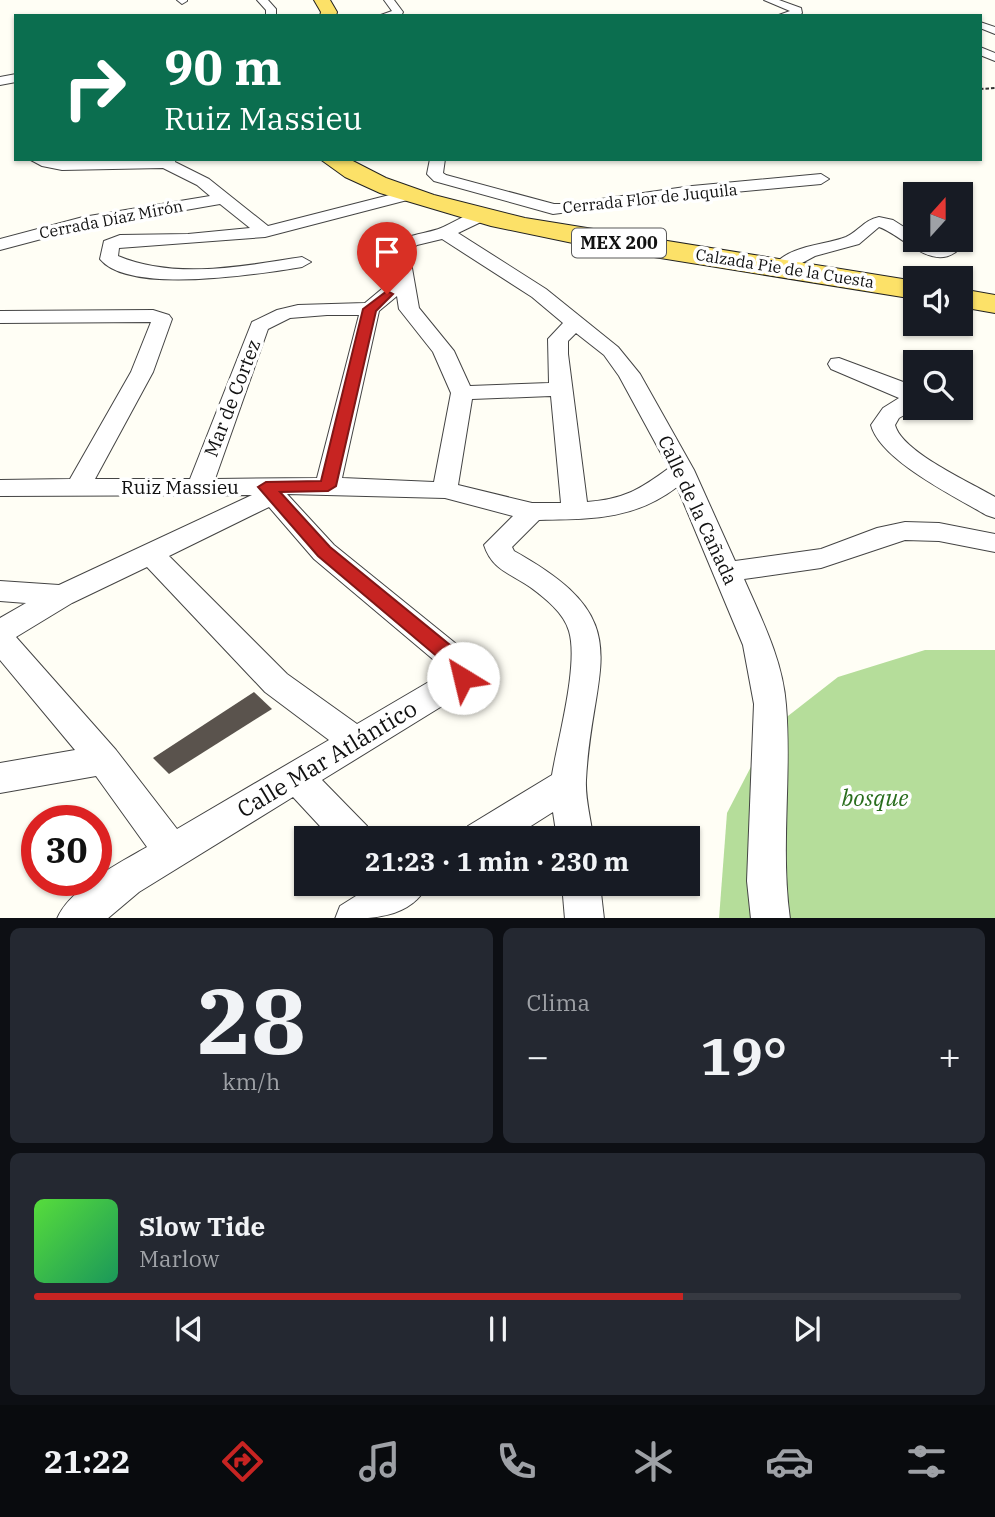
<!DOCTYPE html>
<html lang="es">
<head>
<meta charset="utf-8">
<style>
	body { margin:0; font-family:"IBM Plex Serif",serif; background:#242831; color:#f1f3f6; height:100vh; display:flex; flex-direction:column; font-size:26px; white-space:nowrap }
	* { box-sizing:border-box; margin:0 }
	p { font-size:23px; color:#9ea1a6 }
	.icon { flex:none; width:38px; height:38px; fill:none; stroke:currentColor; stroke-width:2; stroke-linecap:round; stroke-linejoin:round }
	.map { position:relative; height:918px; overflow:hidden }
	.sheet { display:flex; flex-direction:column; gap:10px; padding:10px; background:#0d0f14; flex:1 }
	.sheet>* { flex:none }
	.guide { position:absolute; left:14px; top:14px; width:968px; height:147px; border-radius:0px; box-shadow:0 2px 5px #0004; background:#0b6e4f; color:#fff; overflow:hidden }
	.needle { width:46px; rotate:21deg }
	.controls { position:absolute; left:903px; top:182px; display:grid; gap:14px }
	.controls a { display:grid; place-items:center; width:70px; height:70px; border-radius:0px; background:#171b24; box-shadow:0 2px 5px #0004; font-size:35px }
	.speed { position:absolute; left:21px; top:805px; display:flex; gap:14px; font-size:35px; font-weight:700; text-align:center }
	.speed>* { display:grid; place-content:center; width:91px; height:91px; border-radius:50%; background:#171b24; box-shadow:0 2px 5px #0004; line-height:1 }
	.speed .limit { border:10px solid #d22; background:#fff; color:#111 }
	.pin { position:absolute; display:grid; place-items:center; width:60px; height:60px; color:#fff; margin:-72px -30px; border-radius:50% 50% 50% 0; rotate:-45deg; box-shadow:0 0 7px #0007 }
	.pin .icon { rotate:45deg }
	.me { position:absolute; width:77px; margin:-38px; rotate:324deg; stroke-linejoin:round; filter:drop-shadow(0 0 5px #0008) }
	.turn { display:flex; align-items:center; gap:24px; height:147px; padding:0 35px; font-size:32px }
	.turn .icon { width:91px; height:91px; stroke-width:2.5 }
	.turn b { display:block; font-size:49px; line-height:60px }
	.big { font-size:52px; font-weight:700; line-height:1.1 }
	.sheet .tile { flex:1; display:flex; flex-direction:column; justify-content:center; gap:10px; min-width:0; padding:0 24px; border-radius:10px; background:#242831 }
	.sheet .dial { align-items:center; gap:0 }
	.dial b { font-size:91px; line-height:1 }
	.song { display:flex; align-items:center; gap:21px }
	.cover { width:84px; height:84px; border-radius:10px; background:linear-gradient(135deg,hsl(110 70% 55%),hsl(150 70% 35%)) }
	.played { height:7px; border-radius:4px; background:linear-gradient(90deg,#c72422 70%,#363941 70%) }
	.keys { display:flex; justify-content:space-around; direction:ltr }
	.heat { display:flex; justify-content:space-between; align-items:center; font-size:38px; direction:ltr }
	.sheet .tiles { flex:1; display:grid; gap:10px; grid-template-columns:1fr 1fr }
	.tile:last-child { grid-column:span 2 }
	.trip { position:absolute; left:294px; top:826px; width:406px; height:70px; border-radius:0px; background:#171b24; box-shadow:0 2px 5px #0004; font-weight:700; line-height:70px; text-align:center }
	.tabs { display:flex; height:112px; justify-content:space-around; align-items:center; background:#090b0e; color:#9ea1a6 }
	.tabs .icon { width:49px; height:49px }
	.tabs .active { color:#c72422 }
	.tabs b { font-size:32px; color:#f1f3f6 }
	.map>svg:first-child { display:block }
</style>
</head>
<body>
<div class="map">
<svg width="995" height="919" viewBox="0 0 995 919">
	<rect width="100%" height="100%" fill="#fffef5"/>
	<polygon fill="#b5dd9a" points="925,650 995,650 995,918 719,919 727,813 770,730 838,677"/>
	<polygon fill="#5a534d" points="254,692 272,709 169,774 153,758"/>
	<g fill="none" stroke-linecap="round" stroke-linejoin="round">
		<g stroke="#444" stroke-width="2">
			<g id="street">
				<polygon points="177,0 187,0 187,1 182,4"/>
				<polygon points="257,0 268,0 276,9 276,16 266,16 266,10"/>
				<polygon points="384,0 394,0 403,12 402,14 378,16 392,11"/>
				<polygon points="764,0 779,0 801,8 802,13 799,16 776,16 790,11"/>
				<polygon points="980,22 995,27 995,34 980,28"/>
				<polygon points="980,47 995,53 995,61 980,55"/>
				<polygon points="16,74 16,82 0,85 0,77"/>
				<path d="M29,159L80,161L176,159L175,162L209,179L268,226L409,190L417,195L415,198L265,237L119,248L118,256C175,280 244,266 302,257L311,262L302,267C260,274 129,295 100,259L104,241L120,235L188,234L250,228L220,204L83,228L0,250V239L83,217L210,196L197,185L163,168L62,170L42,166Z"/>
				<polygon points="430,159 445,159 443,173 446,175 554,204 566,204 692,186 821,174 829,179 821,184 692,196 553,214 434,181 427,174"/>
				<path d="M477,212L485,217L483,221L458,233L546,289L618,347L640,374L694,470L735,561L821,549L877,528L905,522L939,523L995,534V552L939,541L905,540L821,568L744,579C762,620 783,661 786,705C792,776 780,848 790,919H751L747,881L754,704L743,645L677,487C634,520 591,519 539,520L512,547L514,551C642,622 592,662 586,780C585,799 591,819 593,838H557L553,812L512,838H463L468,826L552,775C558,739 579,664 569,631C564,613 545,598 530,587C510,573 492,570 484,545L513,516L445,498L287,494L334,545L465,651L478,678L473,687L322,780L367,826L372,838H331L293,797L139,892L107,919H57C69,889 119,863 147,847L96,776L0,793V763L75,750L0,660V618L26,603L0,601V581L59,585L252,495L0,496V480L70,479L131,372L151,322L0,323V311L153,310L169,315L172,319L153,372L95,479H190L252,322L277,310L298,305L365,303L395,278L391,249C404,233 424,235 441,228C453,223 464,215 477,212ZM442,239L532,297L563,323L548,339L549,383L470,386L454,351L419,308L409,251L417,245ZM397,296L399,309L433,352L451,393L434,482L342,478L379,311ZM327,315H359L317,478L215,479L268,329L290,318ZM576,333L604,355L619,376L669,468C639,490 624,499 587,502L568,354V341ZM551,396L561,503H532L458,485L472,399ZM269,507L314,559L441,666L444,673L357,724L287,674L169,556ZM147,567L265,692L329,740L177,829L116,750L16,637L72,603Z"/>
				<path d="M879,217L893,220L915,234V240L938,245L931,240H954L961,247C935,276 903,235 879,227L859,244L815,256L789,270H775L773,266C790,245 822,246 846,237C859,231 864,220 879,217Z"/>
				<path d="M839,358L914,386L917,408L899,418L895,425C902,452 970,482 995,497V518L986,515C954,496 880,460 871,425L883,408L899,398L831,369L828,364L831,359Z"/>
				<path d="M375,884H428C411,919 370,919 335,919L340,906Z"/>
				<polygon points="562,884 600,884 604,919 565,919"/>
			</g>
		</g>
		<g stroke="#222" stroke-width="2">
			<g id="primary">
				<polygon points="314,0 330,0 337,12 336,16 320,16 321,12"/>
				<polygon points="320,159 349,159 386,178 434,195 525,218 915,281 915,299 592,247 491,226 380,193 345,177"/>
				<polygon points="961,289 995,295 995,313 961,307"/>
			</g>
		</g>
		<polyline stroke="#333" stroke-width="2" stroke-dasharray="3.5 2" stroke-linecap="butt" points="980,89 995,88"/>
		<use href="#street" fill="#fff" fill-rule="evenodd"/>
		<use href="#primary" fill="#fce168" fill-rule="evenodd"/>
	</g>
	<polygon fill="#c72422" stroke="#811716" stroke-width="2" points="387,291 393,294 376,311 336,486 328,491 280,492 330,547 461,654 473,678 470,684 463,686 455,684 446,664 318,556 258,487 266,482 321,481 363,309"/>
	<g text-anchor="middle" stroke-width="7" stroke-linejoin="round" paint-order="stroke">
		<g font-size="16" fill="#111" stroke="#fff">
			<text transform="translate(650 198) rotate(-6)" y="6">Cerrada Flor de Juquila</text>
			<text transform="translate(111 219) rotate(-11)" y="6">Cerrada Díaz Mirón</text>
			<text transform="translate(785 268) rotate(9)" y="6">Calzada Pie de la Cuesta</text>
		</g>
		<rect fill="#fff" stroke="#585858" stroke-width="2" x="572" y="228.5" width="94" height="29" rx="5"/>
		<g font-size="18" font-weight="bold" fill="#111">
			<text x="619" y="249">MEX 200</text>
		</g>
		<g font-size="19" fill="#111" stroke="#fff">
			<text transform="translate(232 398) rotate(-69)" y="7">Mar de Cortez</text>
			<text x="180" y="494">Ruiz Massieu</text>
			<text transform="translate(698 510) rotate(65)" y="7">Calle de la Cañada</text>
		</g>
		<g font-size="23" fill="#111" stroke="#fff">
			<text transform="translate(327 759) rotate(-31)" y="8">Calle Mar Atlántico</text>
		</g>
		<g font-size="23" font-style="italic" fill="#296d1d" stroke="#fff">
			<text x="875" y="806">bosque</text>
		</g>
	</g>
</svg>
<div class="controls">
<a><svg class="needle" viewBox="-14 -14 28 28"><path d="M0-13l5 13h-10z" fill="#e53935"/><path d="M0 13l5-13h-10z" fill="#9ea1a6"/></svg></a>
<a><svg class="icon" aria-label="sound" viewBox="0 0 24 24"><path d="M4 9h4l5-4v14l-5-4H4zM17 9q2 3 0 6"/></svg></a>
<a><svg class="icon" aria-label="search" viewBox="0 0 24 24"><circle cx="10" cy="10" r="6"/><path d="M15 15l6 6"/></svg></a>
</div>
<div class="speed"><div class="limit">30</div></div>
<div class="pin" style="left:387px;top:294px;background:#d93025"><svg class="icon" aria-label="arrive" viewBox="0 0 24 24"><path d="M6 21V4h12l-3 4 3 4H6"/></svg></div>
<svg class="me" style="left:463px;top:678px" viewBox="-20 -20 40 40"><circle r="19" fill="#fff"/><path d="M0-13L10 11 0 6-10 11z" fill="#c72422"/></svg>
<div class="trip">21:23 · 1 min · 230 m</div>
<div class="guide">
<div class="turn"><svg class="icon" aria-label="right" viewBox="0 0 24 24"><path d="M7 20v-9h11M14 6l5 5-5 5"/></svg><div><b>90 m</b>Ruiz Massieu</div></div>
</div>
</div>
<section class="sheet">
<div class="tiles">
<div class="tile dial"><b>28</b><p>km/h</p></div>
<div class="tile"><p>Clima</p>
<div class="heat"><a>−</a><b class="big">19°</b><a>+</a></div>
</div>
<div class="tile">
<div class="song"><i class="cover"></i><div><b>Slow Tide</b><p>Marlow</p></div></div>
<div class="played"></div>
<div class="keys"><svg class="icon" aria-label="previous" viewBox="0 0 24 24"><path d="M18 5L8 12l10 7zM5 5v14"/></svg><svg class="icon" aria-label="pause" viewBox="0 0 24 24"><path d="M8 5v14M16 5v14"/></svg><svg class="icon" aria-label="next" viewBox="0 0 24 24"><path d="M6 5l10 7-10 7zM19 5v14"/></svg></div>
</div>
</div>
</section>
<nav class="tabs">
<b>21:22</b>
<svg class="icon active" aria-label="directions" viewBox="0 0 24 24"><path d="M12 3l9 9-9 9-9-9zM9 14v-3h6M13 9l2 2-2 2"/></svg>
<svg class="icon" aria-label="music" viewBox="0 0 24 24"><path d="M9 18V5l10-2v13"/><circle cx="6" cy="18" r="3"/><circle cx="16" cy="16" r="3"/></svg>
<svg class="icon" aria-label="phone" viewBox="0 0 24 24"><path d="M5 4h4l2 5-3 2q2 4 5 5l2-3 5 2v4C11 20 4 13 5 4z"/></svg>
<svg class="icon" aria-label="climate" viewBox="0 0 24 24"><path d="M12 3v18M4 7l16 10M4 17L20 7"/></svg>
<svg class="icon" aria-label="car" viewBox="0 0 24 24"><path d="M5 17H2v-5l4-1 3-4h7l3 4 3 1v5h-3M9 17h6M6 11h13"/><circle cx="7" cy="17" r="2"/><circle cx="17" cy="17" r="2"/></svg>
<svg class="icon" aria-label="filters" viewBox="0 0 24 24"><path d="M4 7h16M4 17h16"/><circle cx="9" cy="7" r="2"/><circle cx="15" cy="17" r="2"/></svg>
</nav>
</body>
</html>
